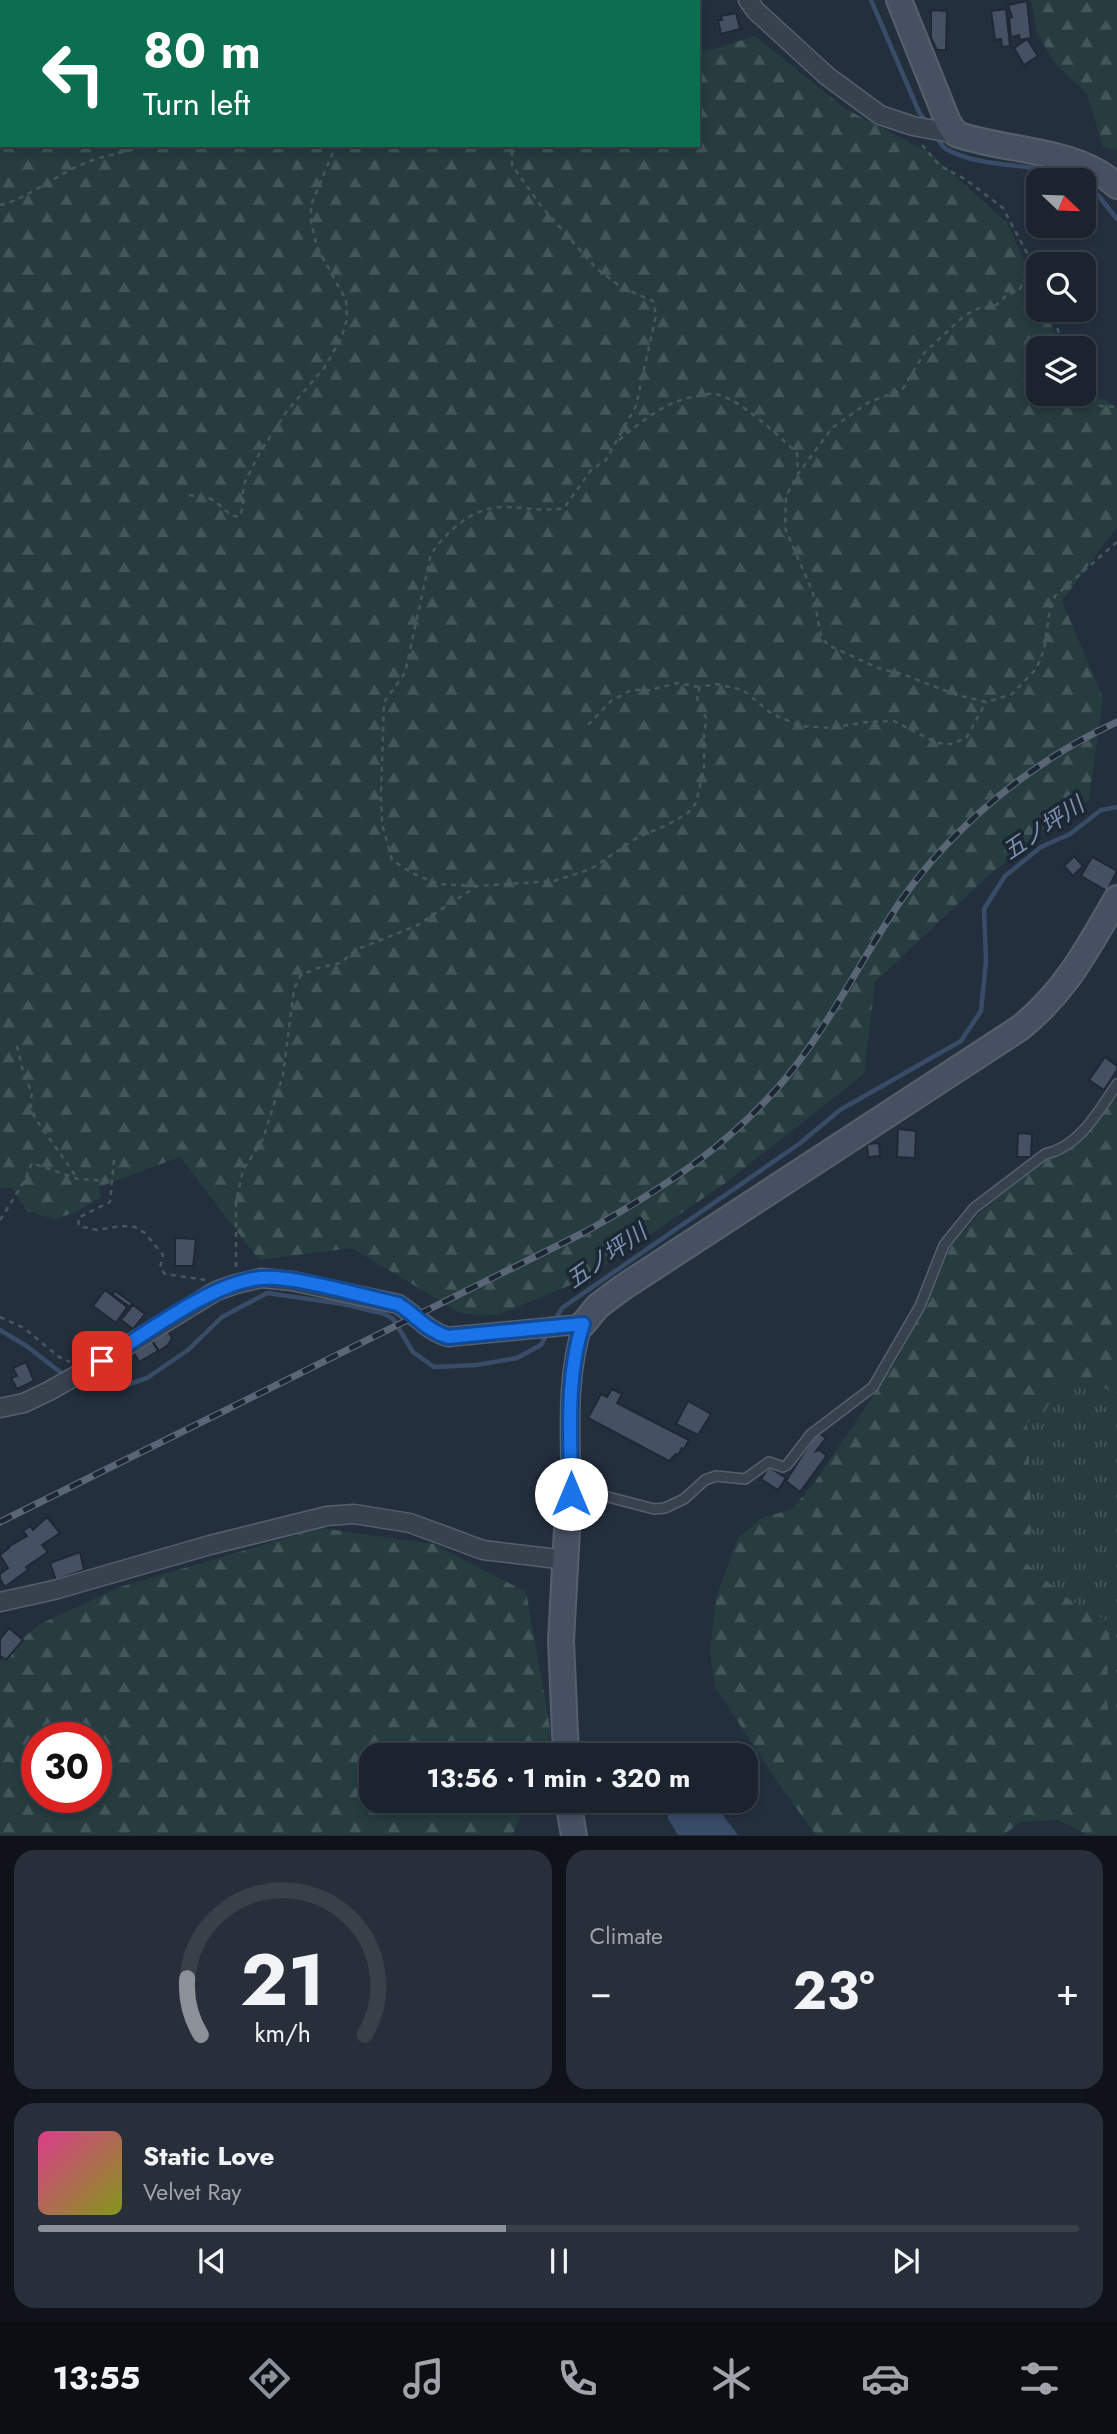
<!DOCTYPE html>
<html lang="en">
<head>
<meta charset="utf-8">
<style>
	body { margin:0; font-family:Jost,"Noto Sans JP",sans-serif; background:#282f3a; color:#f1f3f6; height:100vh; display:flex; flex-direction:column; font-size:26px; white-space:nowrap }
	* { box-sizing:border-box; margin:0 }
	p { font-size:23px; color:#a0a4aa }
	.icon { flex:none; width:38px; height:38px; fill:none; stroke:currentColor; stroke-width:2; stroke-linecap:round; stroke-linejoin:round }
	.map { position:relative; height:1836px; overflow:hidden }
	.panel { display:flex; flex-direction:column; gap:14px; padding:14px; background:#0f1319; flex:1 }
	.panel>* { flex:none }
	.top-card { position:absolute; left:0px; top:0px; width:700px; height:147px; box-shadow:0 4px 10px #0003,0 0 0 2px #39404a; background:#0b6e4f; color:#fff; overflow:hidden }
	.needle { width:46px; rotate:113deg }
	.fabs { position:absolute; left:1026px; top:168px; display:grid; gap:14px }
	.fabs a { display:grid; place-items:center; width:70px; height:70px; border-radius:14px; background:#1b232e; box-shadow:0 4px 10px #0003,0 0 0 2px #39404a; font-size:35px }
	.speed { position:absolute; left:21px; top:1722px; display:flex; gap:14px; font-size:35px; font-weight:700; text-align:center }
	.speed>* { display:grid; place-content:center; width:91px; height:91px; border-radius:50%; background:#1b232e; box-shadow:0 4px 10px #0003,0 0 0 2px #39404a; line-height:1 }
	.speed .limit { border:10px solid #d22; background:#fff; color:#111 }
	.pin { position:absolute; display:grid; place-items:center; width:60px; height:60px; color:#fff; margin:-30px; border-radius:14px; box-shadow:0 4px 10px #0006 }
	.me { position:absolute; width:77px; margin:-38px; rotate:0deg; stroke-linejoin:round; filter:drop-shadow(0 0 5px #0008) }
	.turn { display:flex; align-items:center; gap:24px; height:147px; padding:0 28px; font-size:32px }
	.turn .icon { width:91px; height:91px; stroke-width:2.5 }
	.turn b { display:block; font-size:49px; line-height:60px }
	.big { font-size:52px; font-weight:700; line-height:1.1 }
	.panel .widget { flex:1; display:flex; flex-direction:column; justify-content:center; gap:10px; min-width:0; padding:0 24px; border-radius:21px; background:#282f3a }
	.panel .dial { align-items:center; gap:0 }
	.dial svg { height:182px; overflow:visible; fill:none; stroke:#39404a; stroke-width:7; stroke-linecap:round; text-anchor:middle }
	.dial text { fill:#f1f3f6; stroke:none }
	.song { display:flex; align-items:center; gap:21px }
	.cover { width:84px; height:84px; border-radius:10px; background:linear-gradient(135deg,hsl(330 70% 55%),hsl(70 70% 35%)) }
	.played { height:7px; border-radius:4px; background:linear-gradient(90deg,#8c9099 45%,#39404a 45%) }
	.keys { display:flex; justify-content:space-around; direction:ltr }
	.heat { display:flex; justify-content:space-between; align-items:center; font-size:38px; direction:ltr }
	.panel .tiles { flex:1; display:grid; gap:14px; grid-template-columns:1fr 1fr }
	.widget:last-child { grid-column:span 2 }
	.trip { position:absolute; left:359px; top:1743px; width:399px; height:70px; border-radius:21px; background:#1b232e; box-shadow:0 4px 10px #0003,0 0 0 2px #39404a; font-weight:700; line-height:70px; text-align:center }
	.tabs { display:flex; height:112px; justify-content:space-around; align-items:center; background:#0b0e12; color:#a0a4aa }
	.tabs .icon { width:49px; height:49px }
	.tabs .on { color:#8c9099 }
	.tabs b { font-size:32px; color:#f1f3f6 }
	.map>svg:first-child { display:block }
</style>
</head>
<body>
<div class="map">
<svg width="1117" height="1836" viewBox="0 0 1117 1836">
	<defs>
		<pattern id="grass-tufts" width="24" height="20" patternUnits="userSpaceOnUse" patternTransform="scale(1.75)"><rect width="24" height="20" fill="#263c3f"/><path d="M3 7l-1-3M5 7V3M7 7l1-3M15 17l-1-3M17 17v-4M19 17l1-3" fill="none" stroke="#435659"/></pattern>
		<pattern id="forest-firs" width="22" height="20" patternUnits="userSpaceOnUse" patternTransform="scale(1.75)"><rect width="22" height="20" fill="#263c3f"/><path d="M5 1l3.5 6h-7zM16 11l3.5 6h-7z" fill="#435659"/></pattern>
	</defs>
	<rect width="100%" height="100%" fill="#242f3e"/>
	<polygon fill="url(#grass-tufts)" points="1117,1149 1117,1825 880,1613"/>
	<g fill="url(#forest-firs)" fill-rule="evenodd">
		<polygon points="0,0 443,0 2,2 2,145 698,145 698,51 714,49 755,36 844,108 930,153 1008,224 1038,293 1038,310 1045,310 1061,348 1038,348 1038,394 1083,394 1083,388 1117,407 1117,527 1062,601 1103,698 1089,800 990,874 875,982 864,1074 724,1184 583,1280 497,1315 462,1314 352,1248 259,1260 180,1157 99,1187 101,1197 76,1212 54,1219 27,1211 12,1188 0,1188"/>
		<polygon points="1031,0 1117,0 1117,150 1103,147 1087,94 1054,62 1037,33"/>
		<path d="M1117,1097V1392L1113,1393C1094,1380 1082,1381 1060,1385L1042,1416L1026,1423L1029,1435V1482L1033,1516L1027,1564L1067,1598L1107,1621C1108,1630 1111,1640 1110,1649C1108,1675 1100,1705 1117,1729V1835H1087L1059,1820L1021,1822L1003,1835H816L781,1787L715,1687L710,1653L716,1598L738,1538L763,1517L791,1510L815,1482L896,1362L930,1296L950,1248L980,1213Z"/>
		<path d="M320,1528L434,1544L526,1592L551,1733L543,1755H371V1801H526L513,1835H0V1659L38,1625L120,1587ZM37,1738H96V1797H37Z"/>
	</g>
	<polygon fill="#394c67" points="668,1801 712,1801 738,1835 678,1835 668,1819"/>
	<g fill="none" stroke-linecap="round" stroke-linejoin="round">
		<g stroke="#394c67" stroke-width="4.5">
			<polyline points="871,0 919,112 927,123"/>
			<path d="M936,136C939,141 942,146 946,149C986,171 1037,160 1078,180"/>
			<polyline points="1083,184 1098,195 1117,219"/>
			<polyline points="554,1321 562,1308 799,1144 840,1110 961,1041 981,1011 986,961 984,909 1005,876 1041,847 1070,834 1101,810 1117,807"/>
			<polyline points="0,1330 28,1347 65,1376"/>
			<polyline points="80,1380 106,1387 126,1385 147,1378 188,1350 222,1317 267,1293 343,1304 385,1314 393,1319 413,1352 434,1367 477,1365 517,1358 541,1345 548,1332"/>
		</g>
	</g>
	<g fill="#455162" stroke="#1f2835" stroke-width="2">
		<polygon points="1027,1 1031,38 1020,40 1019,35 1011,37 1009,18 1012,17 1008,5"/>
		<polygon points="1006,9 1010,46 1002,47 1001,39 995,40 991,11"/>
		<polygon points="931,10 947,11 946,50 937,50 931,38"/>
		<polygon points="736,13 740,29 721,34 718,20 722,20 721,16"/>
		<polygon points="1027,39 1038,56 1024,65 1014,48"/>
		<polygon points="1074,856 1083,866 1073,876 1064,866"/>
		<polygon points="1092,857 1117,871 1107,891 1081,876"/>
		<polygon points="1105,1057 1117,1066 1117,1070 1104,1090 1089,1080"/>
		<polygon points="898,1129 916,1131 915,1158 897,1157"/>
		<polygon points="1018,1133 1032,1134 1031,1157 1017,1157"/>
		<polygon points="879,1143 880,1156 868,1157 867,1144"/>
		<polygon points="175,1238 196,1239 193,1266 175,1266"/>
		<polygon points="105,1290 127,1307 116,1323 93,1306"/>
		<polygon points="115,1291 132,1303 130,1307 112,1294"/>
		<polygon points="133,1305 145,1314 133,1329 121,1320"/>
		<polygon points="166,1328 172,1338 168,1345 159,1351 150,1337"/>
		<polygon points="149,1336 158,1351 139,1362 130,1346"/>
		<polygon points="26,1362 34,1381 17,1389 11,1378 17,1376 13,1368"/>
		<polygon points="612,1389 622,1394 617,1403 689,1440 684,1449 682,1448 678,1455 676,1454 669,1461 588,1418 601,1394 607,1397"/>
		<polygon points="688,1401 711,1414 698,1435 676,1424"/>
		<polygon points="817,1432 826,1438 816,1451 819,1450 826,1455 825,1458 800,1492 786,1481"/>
		<polygon points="769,1467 786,1478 778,1490 761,1479"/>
		<polygon points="47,1517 60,1533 42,1545 48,1552 26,1567 28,1570 5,1587 0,1579 0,1574 8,1568 0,1555 9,1548 8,1547 27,1536 23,1531 30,1526 33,1530"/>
		<polygon points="80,1552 84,1570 56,1580 50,1563"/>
		<polygon points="9,1628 23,1640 6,1660 2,1657 0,1659 0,1639"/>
	</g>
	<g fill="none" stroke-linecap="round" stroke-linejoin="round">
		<g stroke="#565f6c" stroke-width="12">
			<path id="lane" d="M573,1493H593L654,1509L665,1508L684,1499L705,1480L716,1476L745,1479L769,1462L783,1467L787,1465L811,1434L873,1387L920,1306L944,1245L974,1208L1045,1154C1079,1147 1099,1111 1117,1084"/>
		</g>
		<g stroke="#565f6c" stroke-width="21">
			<g id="street">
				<polyline points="748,0 756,11 827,76 880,115 913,126 956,134"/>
				<path d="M0,1408L24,1403L49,1391L102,1361L216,1291L236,1284L261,1278L292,1281L398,1304C416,1315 427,1331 448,1337L583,1324C565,1379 571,1437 571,1494"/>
				<polyline points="0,1602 54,1590 210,1545 327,1516 354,1514 410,1523 483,1550 566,1560"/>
			</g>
		</g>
		<g stroke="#565f6c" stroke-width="28">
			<g id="secondary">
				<path d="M899,0L948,122L956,134C1007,152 1076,148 1117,186"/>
				<path d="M583,1324L598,1306L622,1288L1020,1028C1067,990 1087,949 1117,898"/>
				<polyline points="566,1755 561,1641 567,1529 571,1494"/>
				<polyline points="568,1801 574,1836"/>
			</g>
		</g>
		<g stroke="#44595c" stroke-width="2.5" stroke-dasharray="5 5" stroke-linecap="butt">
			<polyline points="224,0 224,2"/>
			<polyline points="450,2 452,0"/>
			<polyline points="520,2 520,0"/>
			<polyline points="922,145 940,166 965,179 1003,208 1027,253 1038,287"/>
			<path d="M0,205C27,199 56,175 83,164C103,155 126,153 147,145"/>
			<polyline points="1032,268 1019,290 1007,295 994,307 979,308 964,316 925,352 902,390 869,402 832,428 798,474 786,496 785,528 813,593 821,636 828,645 878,668 902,674 954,694 986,702 993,700 1012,694 1036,669 1044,650 1050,609 1055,596 1117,542"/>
			<polyline points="1049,310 1055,320 1063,348"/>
			<polyline points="1083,393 1101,406 1117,407"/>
			<path d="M619,440C644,420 665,401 698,396C702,395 709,393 714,394C737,396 779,436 797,453L798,473"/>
			<path d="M189,495C195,496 202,496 208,498C221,502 225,515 239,517L243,508V486L259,454L287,411L324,368L341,339L347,319L346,300L317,247L311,222V205L336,145"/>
			<polyline points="588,725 611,701 631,690 650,690 677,683 700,687"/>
			<path d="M476,886L438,884L412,873L392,860L382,824L381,796L384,702L405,673L431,554C447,531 473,507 503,507C524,507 542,512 564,508L591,470L606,460L636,406L656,315L653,301L621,287L596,268L541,206L512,165V145"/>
			<polyline points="17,1046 24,1075 32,1093 30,1104 35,1118 78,1179"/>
			<polyline points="114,1160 110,1202 78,1218 79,1226 97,1230 121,1226 135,1227 145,1233 163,1255 160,1268 165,1274 205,1280"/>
			<polyline points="0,1220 25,1180 32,1163 78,1179 110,1181"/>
			<path d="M236,1267V1202L243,1170L263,1139L283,1075L294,989L301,975L318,968L340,963L358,949L416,926L477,886L554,881L591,869L638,837L665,826L687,814L696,803L704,768V732L707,719C699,707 694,700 700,687L717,684L743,690L772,714L801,726L832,728L866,722L894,721L937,743L953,744L967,737L986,702"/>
			<polyline points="0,1317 24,1328 59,1357 70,1362"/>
		</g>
		<use href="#lane" stroke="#38414e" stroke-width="9"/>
		<use href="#street" stroke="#38414e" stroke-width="18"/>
		<use href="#secondary" stroke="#465061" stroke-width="24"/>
		<g stroke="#5a6575" stroke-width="7">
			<path id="rail" d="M0,1522L585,1232C662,1189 728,1147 786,1078C831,1023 862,957 902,899C955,824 1034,760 1117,722"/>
		</g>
		<use href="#rail" stroke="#1d2633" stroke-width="4.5" stroke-dasharray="13" stroke-linecap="butt"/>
	</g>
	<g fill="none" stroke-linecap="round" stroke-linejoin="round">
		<g stroke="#114b97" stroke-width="18">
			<path id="route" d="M102,1361C144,1335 214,1281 262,1278C298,1276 361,1296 398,1304C416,1315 427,1331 448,1337L583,1324C565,1379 571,1437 571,1494"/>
		</g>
		<use href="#route" stroke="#1a73e8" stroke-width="12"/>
	</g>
	<g text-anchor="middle" stroke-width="7" stroke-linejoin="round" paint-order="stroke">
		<g font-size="23" font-style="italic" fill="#7c92b1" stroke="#1d2633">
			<text transform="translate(1043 828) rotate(-34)" y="8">五ノ坪川</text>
			<text transform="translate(606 1256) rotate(-35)" y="8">五ノ坪川</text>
		</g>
	</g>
</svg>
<div class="fabs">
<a><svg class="needle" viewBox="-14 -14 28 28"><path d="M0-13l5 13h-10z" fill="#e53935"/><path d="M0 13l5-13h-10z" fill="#a0a4aa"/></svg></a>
<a><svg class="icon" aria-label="search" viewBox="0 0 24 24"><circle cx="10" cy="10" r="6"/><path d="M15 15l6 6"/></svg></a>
<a><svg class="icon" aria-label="layers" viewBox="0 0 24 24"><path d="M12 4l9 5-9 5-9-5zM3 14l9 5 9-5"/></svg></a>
</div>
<div class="speed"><div class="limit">30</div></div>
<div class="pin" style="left:102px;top:1361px;background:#d93025"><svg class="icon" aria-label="arrive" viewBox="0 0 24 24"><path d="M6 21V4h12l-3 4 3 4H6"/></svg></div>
<svg class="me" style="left:571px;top:1494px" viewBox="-20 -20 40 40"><circle r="19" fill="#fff"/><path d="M0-13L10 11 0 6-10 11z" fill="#1a73e8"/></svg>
<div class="trip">13:56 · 1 min · 320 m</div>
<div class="top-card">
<div class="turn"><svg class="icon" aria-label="left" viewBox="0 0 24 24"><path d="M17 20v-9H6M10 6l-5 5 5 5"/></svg><div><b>80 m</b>Turn left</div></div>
</div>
</div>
<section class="panel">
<div class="tiles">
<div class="widget dial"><svg viewBox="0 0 100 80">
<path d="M14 69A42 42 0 1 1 86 69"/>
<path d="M14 69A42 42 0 0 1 8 44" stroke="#8c9099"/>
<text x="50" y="56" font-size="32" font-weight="700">21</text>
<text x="50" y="72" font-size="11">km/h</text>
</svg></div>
<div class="widget"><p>Climate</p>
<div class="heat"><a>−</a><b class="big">23°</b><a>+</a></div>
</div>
<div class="widget">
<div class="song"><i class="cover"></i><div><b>Static Love</b><p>Velvet Ray</p></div></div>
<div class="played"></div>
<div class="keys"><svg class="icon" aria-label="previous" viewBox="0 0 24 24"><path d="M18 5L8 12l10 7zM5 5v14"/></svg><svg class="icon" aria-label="pause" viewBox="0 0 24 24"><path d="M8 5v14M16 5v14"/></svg><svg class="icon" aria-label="next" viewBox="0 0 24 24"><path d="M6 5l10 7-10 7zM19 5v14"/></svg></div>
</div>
</div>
</section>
<nav class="tabs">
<b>13:55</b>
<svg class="icon on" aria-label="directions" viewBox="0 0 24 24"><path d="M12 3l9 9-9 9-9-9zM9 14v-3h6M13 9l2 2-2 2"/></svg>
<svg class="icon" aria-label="music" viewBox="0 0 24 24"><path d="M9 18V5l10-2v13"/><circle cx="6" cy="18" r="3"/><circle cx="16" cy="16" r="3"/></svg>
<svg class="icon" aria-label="phone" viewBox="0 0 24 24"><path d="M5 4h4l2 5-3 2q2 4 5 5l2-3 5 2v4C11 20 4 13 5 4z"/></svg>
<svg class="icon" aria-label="climate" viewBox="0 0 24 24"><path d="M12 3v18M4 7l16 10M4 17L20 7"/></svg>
<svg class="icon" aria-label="car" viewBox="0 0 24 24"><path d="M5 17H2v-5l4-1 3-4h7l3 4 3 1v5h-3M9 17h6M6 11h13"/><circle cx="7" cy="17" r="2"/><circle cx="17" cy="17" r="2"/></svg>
<svg class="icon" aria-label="filters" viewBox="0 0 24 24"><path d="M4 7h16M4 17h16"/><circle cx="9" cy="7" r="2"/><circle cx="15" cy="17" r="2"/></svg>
</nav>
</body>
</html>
